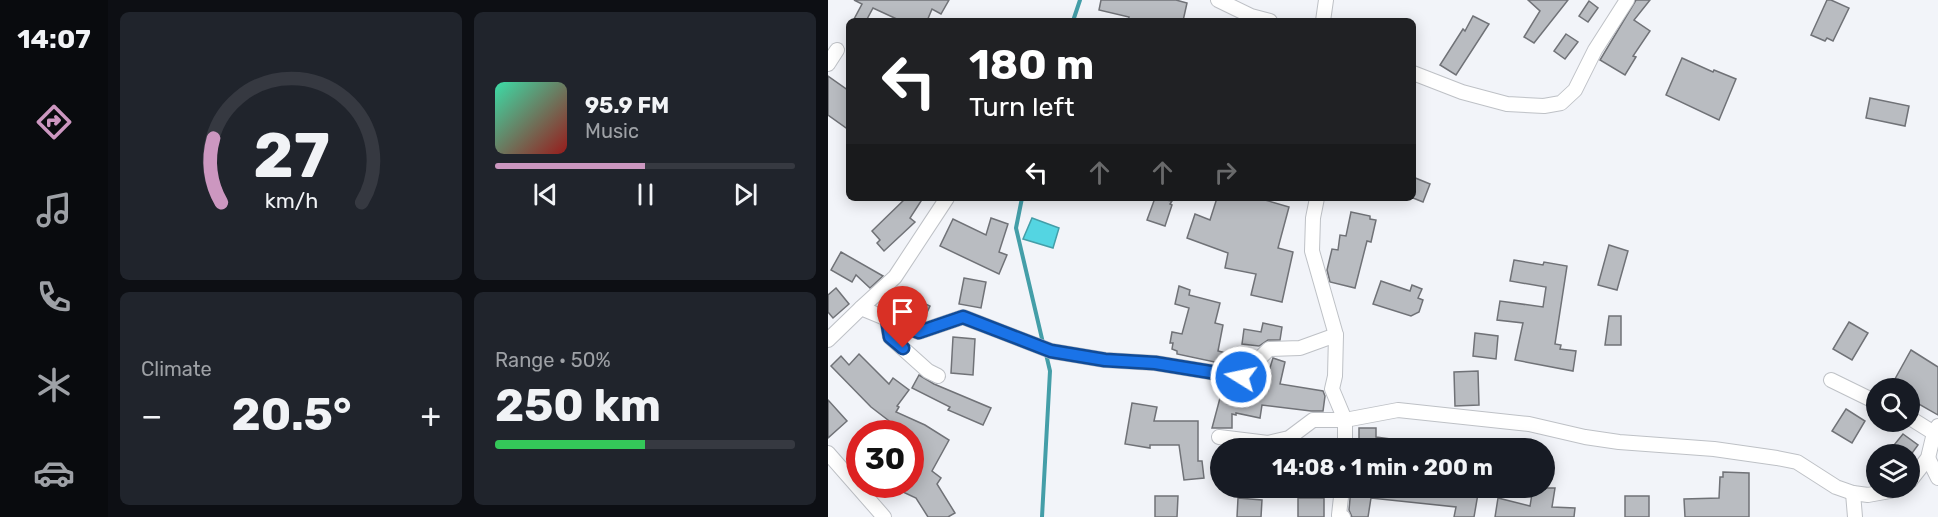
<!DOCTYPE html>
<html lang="en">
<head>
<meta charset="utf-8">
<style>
	body { margin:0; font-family:Rubik,sans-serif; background:#20242c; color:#f1f3f6; height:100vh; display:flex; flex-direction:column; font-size:22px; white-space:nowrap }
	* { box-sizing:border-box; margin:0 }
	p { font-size:20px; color:#9ea1a6 }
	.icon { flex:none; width:33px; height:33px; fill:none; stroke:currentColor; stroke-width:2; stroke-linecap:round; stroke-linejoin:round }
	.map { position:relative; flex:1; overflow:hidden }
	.side { display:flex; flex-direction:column; gap:12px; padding:12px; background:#0d0f14; width:720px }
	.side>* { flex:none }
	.banner { position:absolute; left:18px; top:18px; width:570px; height:183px; border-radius:9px; box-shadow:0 3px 15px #0003; background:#202124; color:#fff; overflow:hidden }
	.fabs { position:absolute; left:1038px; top:378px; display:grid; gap:12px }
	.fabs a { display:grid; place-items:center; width:54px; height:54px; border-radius:50%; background:#171b24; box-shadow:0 3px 15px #0003; font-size:30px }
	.speed { position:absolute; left:18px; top:420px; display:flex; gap:12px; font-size:30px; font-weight:700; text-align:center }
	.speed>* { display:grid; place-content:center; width:78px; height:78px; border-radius:50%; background:#171b24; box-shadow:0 3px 15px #0003; line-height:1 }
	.speed .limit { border:9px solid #d22; background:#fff; color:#111 }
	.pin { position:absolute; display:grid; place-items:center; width:51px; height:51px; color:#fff; margin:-62px -26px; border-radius:50% 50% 50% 0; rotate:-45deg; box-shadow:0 0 6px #0007 }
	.pin .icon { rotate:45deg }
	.me { position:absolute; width:66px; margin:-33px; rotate:280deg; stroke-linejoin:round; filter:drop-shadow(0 0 4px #0008) }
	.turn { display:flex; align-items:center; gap:21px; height:126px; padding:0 24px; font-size:27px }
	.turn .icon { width:78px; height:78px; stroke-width:2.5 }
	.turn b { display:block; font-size:42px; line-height:51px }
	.lanes { display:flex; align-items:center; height:57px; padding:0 24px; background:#0003; justify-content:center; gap:30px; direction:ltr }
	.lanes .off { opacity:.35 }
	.big { font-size:45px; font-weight:700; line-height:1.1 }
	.side .tile { flex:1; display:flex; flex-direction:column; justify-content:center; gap:9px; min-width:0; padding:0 21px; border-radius:9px; background:#20242c }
	.side .dial { align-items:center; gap:0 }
	.dial svg { height:156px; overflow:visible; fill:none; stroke:#363941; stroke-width:7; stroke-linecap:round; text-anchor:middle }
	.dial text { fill:#f1f3f6; stroke:none }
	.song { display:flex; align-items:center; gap:18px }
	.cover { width:72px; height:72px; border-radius:9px; background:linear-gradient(135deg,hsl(160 70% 55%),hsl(0 70% 35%)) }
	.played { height:6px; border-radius:3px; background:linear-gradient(90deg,#cc97c0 50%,#363941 50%) }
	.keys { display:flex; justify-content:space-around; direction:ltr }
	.heat { display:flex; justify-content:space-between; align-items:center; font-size:33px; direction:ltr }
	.charge { height:9px; border-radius:4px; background:linear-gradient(90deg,#34c759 50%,#363941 0) }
	.side .tiles { flex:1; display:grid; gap:12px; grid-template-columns:repeat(2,1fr) }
	.trip { position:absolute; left:382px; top:438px; width:345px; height:60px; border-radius:30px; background:#171b24; box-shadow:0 3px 15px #0003; font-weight:700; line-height:60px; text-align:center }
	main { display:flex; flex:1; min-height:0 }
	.tab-bar { display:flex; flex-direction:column; width:108px; justify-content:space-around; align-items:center; background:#090b0e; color:#9ea1a6 }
	.tab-bar .icon { width:42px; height:42px }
	.tab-bar .on { color:#cc97c0 }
	.tab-bar b { font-size:27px; color:#f1f3f6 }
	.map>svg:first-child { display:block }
</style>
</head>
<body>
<main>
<nav class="tab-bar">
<b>14:07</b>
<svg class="icon on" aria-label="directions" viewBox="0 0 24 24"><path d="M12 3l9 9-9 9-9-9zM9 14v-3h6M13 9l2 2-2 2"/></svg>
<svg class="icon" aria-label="music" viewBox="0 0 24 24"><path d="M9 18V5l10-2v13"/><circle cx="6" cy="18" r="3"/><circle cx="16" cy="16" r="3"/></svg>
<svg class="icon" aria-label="phone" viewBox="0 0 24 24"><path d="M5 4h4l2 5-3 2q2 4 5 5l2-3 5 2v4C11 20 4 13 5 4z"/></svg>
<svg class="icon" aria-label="climate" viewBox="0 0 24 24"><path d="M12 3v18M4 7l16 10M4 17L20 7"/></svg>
<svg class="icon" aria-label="car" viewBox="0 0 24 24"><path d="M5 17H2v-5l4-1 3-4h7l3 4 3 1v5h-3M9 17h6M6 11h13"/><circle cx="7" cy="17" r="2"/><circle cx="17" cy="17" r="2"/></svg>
</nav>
<section class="side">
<div class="tiles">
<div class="tile dial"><svg viewBox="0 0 100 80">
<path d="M14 69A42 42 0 1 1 86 69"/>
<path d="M14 69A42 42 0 0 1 10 36" stroke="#cc97c0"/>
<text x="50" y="56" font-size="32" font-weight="700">27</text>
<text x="50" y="72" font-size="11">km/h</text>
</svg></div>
<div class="tile">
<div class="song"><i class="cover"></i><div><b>95.9 FM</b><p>Music</p></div></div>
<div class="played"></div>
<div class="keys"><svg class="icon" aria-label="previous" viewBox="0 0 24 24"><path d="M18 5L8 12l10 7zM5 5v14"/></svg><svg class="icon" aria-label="pause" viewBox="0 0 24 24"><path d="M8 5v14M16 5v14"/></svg><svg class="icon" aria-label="next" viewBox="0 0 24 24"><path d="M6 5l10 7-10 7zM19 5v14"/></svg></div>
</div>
<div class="tile"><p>Climate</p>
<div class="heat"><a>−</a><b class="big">20.5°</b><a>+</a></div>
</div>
<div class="tile"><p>Range · 50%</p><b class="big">250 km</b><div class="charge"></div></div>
</div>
</section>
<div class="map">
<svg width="1110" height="517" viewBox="0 0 1110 517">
	<rect width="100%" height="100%" fill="#f2f4f9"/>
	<polygon fill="#54d5e2" stroke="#449ea8" stroke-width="1.5" points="204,218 231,228 225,248 195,239"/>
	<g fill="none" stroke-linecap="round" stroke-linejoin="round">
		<g stroke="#449ea8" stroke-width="4">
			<polyline points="245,21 252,0"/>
			<polyline points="194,198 188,228 215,343"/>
			<polyline points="214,517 222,371 218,354"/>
		</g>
	</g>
	<g fill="#b9bcc1" stroke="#707277" stroke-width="1.5">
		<polygon points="26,0 121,0 113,14 104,9 99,21 73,21 45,8 38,21 25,21 34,4"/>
		<polygon points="273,0 348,0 359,3 355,21 300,21 301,17 271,10"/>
		<polygon points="700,0 740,0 706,43 696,37 712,11"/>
		<polygon points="808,0 822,0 806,20 822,31 805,56 808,57 797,75 772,60"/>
		<polygon points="999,0 1003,0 1021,8 1005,41 999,38 997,41 983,35"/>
		<polygon points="761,1 770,8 760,22 751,16"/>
		<polygon points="645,16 661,24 628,75 612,65 635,29 637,31"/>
		<polygon points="738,34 750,42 737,59 726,51"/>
		<polygon points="854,58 885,72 886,70 908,79 891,120 838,95"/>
		<polygon points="0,76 21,91 21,130 0,115"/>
		<polygon points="1042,98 1081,106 1077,126 1038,118"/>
		<polygon points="585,177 602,184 595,202 585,198"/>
		<polygon points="78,198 95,198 82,218 87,222 56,251 49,243 52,240 44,231"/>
		<polygon points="327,198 344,201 342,204 344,205 337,226 319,220"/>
		<polygon points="389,198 430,198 461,207 450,248 465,252 454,302 423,295 428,274 397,268 400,253 359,238 367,214 382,220"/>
		<polygon points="523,212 542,216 542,219 548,220 543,242 539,241 527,288 502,282 499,270 504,249 510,250 512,235 518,236"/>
		<polygon points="163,218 180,224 171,252 179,255 171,274 112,246 125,219 158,235"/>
		<polygon points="781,245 800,251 789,290 770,285"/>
		<polygon points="13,252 55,276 42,288 28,275 24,282 3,270"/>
		<polygon points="686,260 715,265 716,262 739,266 727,344 733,345 732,349 748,351 745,371 687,360 695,323 669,320 672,301 715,307 718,287 682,281"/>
		<polygon points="136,278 158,282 153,308 131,304"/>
		<polygon points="553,281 582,291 584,285 594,289 590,298 595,300 591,312 583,316 545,304"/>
		<polygon points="351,286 362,290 361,295 392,303 387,323 395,325 390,351 415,357 413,364 410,367 349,354 349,351 344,349 345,343 342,343 344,332 354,334 361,308 347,304"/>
		<polygon points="8,288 21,304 5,318 0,312 0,295"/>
		<polygon points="70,291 102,306 95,321 91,322 61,310"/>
		<polygon points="781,316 793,316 793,345 777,345"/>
		<polygon points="1021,322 1040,333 1024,360 1005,349"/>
		<polygon points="435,323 454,327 452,340 440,340 431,346 414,344 416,329 433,332"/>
		<polygon points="647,333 670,336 668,359 645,356"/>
		<polygon points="125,337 147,339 145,375 123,373"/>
		<polygon points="1083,350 1110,367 1110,415 1082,399 1082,388 1062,388"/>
		<polygon points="31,354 61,384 65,378 81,390 69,406 71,407 68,412 97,425 121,440 104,471 113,478 109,484 127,513 120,517 100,517 88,498 58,484 82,484 82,466 93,447 82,442 82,434 66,434 69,427 43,407 3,366 13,356 21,365"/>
		<polygon points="445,358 457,362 452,384 495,391 497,396 495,411 483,411 434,405 432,418 408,413 408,415 404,414 404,428 384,428 396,383 412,386 420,382 436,387"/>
		<polygon points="650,371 651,405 627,406 626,372"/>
		<polygon points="91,375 106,384 163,408 155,425 120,410 122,407 84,388"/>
		<polygon points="0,400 19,421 0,438"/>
		<polygon points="304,403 329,407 326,421 370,421 370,461 374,461 376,478 356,480 351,445 322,445 322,448 297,444"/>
		<polygon points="1018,409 1037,421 1024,443 1004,431"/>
		<polygon points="531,428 548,428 548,437 584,442 583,448 531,448"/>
		<polygon points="1075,434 1090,445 1082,456 1066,445"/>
		<polygon points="895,472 921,473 921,517 857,517 856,499 891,498 892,477 895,477"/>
		<polygon points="523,488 651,488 646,517 626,517 628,507 543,498 540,517 524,517 521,510"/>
		<polygon points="705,488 727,488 724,507 747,508 746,517 667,517 670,498 702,506"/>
		<polygon points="327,496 350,496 349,517 327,517"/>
		<rect x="797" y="496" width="24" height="21"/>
		<polygon points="410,498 434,500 433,517 409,517"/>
		<rect x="470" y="498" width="26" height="19"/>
	</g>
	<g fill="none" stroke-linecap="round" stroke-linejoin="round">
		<g stroke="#bec1c6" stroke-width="16">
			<g id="street">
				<polyline points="390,0 423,16 442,21"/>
				<polyline points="495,21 498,0"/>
				<polyline points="0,64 9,50"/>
				<polyline points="585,73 634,92 679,104 716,106 733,103 747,90 767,50 799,0"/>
				<polyline points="489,198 485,218 484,251 508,335 507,376 504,389 517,420 517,448"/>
				<polyline points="33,308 67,277 119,198"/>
				<polyline points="59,319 62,337 100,371 110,376"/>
				<polyline points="0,340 33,308 91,332 135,317 223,351 277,360 327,363 413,377 441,349 472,348 508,335"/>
				<polyline points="1003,380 1048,402"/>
				<polyline points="1082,418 1106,433"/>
				<polyline points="391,437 440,443 461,438 485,420 517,420 570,410 701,424 757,437 791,442 886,449 949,458 969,462 1008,487 1025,493 1040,495 1062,491 1070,488"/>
				<polyline points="0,453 56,517"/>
				<polyline points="1100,458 1110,478"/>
				<polyline points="1082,481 1100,458 1106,433 1110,426"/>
				<polyline points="514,488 511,515 515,517"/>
				<polyline points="1025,493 1027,517"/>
			</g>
		</g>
		<use href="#street" stroke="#fff" stroke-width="14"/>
	</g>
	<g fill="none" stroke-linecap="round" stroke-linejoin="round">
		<g stroke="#114b97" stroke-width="15">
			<polyline id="route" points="75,348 62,337 59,319 91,332 135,317 223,351 277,360 327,363 413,377"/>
		</g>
		<use href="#route" stroke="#1a73e8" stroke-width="10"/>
	</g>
</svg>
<div class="fabs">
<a><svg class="icon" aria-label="search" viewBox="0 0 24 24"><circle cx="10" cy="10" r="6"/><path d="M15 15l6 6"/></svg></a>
<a><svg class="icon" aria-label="layers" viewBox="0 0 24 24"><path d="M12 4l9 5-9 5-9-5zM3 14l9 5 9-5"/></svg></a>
</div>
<div class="speed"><div class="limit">30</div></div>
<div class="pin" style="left:75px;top:348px;background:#d93025"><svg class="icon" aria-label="arrive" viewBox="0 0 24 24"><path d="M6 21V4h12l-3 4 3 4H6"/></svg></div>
<svg class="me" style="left:413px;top:377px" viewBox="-20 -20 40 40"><circle r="17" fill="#1a73e8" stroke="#fff" stroke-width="3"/><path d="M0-11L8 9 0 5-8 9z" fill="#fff"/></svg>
<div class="trip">14:08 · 1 min · 200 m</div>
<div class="banner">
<div class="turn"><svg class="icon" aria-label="left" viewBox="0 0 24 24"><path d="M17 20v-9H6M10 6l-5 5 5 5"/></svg><div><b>180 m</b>Turn left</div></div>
<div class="lanes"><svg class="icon" aria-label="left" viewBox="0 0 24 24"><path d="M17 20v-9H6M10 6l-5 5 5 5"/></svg><svg class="icon off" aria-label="ahead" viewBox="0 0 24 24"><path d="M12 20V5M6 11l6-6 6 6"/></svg><svg class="icon off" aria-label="ahead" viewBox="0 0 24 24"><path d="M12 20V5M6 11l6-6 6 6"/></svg><svg class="icon off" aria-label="right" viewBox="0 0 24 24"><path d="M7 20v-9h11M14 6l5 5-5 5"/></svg></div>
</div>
</div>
</main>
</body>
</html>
